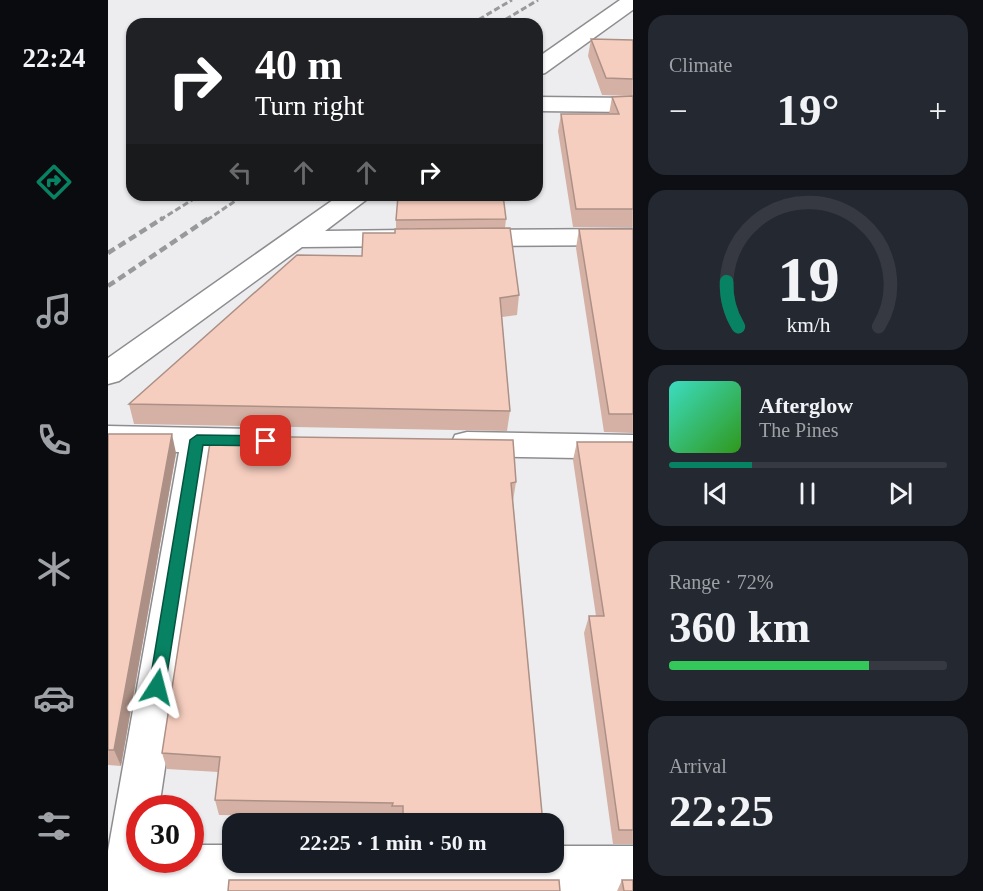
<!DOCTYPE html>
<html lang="en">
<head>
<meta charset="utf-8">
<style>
	body { margin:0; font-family:"Times New Roman",serif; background:#242831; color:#f1f3f6; height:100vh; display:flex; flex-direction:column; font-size:22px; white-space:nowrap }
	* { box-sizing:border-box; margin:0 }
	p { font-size:20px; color:#9ea1a6 }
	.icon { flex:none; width:33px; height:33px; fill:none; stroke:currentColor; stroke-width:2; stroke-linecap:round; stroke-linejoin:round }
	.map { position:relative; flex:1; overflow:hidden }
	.details { display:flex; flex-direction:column; gap:15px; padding:15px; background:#0d0f14; width:350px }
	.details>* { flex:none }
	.banner { position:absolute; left:18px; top:18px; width:417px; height:183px; border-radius:18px; box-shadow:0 2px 4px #0004; background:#202124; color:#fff; overflow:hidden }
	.speed { position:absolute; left:18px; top:795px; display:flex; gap:12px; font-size:30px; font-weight:700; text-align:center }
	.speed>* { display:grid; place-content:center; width:78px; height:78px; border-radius:50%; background:#171b24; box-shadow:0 2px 4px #0004; line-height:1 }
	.speed .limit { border:9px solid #d22; background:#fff; color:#111 }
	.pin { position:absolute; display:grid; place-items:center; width:51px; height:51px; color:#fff; margin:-26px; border-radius:12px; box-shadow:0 3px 9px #0006 }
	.me { position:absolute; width:66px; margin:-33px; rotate:9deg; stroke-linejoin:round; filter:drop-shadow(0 0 4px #0008) }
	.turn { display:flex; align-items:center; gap:21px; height:126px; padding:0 30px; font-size:27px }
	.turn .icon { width:78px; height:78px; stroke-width:2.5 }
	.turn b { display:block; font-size:42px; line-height:51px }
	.lanes { display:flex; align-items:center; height:57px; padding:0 30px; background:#0003; justify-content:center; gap:30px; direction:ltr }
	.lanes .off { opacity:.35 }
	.big { font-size:45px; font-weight:700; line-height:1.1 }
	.details .widget { flex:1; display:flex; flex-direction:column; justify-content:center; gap:9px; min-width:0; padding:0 21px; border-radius:18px; background:#242831 }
	.details .dial { align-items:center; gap:0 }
	.dial svg { height:156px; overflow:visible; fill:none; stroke:#363941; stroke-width:7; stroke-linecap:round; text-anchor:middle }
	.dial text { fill:#f1f3f6; stroke:none }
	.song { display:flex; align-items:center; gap:18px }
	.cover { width:72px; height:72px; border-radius:9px; background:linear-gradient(135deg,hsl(170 70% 55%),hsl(110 70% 35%)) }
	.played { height:6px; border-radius:3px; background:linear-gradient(90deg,#078262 30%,#363941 30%) }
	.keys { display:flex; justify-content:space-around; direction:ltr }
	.heat { display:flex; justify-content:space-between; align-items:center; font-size:33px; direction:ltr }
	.charge { height:9px; border-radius:4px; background:linear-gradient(90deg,#34c759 72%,#363941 0) }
	.trip { position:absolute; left:114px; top:813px; width:342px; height:60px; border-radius:18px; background:#171b24; box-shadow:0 2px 4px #0004; font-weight:700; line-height:60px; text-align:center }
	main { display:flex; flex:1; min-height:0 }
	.dock { display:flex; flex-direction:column; width:108px; justify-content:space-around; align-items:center; background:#090b0e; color:#9ea1a6 }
	.dock .icon { width:42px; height:42px }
	.dock .selected { color:#078262 }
	.dock b { font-size:27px; color:#f1f3f6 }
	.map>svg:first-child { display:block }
</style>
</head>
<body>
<main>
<nav class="dock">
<b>22:24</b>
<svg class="icon selected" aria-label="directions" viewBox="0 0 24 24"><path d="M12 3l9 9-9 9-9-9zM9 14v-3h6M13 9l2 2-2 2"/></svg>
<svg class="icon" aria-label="music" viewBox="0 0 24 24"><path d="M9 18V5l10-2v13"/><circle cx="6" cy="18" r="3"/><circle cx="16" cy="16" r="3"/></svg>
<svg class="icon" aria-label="phone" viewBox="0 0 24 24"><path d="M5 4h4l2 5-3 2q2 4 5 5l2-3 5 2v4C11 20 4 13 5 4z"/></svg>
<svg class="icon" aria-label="climate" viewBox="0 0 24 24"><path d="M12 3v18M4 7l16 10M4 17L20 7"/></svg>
<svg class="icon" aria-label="car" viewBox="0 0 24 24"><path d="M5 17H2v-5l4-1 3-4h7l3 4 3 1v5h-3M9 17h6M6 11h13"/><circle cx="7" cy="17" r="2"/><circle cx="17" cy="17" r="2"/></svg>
<svg class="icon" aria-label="filters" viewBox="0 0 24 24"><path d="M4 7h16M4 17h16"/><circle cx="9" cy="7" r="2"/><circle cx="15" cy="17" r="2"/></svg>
</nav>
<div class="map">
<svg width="526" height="891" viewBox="0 0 526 891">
	<rect width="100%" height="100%" fill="#ededf0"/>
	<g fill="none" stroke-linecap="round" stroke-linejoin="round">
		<g stroke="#8d8d90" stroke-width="3">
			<g id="minor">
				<polygon points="512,0 526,0 526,9 437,73 429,75 429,58"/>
				<polygon points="429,97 526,98 526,112 429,111"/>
				<polygon points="232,195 262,195 258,200 217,231 299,230 309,232 312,238 309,244 299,246 194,247 11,381 0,384 0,358"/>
				<polygon points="526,229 526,245 359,246 349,244 346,238 349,232 359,230"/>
				<polygon points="0,426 146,429 158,432 162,441 158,450 146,453 104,452 51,808 32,808 32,860 82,860 82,845 124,845 124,862 446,862 446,846 526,846 526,891 0,891 0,851 71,452 0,450"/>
				<polygon points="359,432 526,435 526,459 359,456 347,453 343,444 347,435"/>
			</g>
		</g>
		<use href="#minor" fill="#fff" fill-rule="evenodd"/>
		<g stroke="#98999b" stroke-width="3" stroke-dasharray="6 3" stroke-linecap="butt">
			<polyline points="363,24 404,0"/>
			<polyline points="390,24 430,0"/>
			<polyline points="52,220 92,195"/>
			<polyline points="99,220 136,195"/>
		</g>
		<g stroke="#98999b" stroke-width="4.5" stroke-dasharray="8 4.5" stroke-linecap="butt">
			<polyline points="0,253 55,218"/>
			<polyline points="0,286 101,218"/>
		</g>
	</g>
	<g fill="#d4b1a4">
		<polygon points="483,39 525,40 525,227 465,227 450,131 453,114 501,114 504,97 525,96 494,95 480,56"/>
		<polygon points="356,195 395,195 398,219 397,228 288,228 288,220 357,199"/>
		<polygon points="471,229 525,229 525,433 496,432 468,248"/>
		<polygon points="254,256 411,295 409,315 394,317 402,411 399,431 26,424 21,404"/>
		<polygon points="0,434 68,453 13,766 0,765"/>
		<polygon points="103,436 408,482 405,501 435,824 294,824 294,821 284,821 284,818 111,815 107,800 110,772 59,769 54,753"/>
		<polygon points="469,442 525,442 525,844 505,844 476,633 481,616 488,616 465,460"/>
		<polygon points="514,880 525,891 509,891"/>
	</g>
	<polygon fill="#ac9086" points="64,434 68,453 13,766 6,750"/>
	<g fill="#f6cebf" stroke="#ac9086" stroke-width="1.5">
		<polygon points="483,39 525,40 525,79 498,78"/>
		<polygon points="525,96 525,209 468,209 453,114 511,114 504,97"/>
		<polygon points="358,195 395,195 398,219 288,220 290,196 358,199"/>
		<polygon points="402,228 411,295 392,298 402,411 21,404 189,255 254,256 255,233 287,233 287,229"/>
		<polygon points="471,229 525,229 525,414 501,414"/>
		<polygon points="0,434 64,434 6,750 0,750"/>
		<polygon points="103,436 405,440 408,482 403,483 435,824 295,824 295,806 284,806 285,803 107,800 112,757 54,753"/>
		<polygon points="469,442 525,442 525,830 511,830 481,616 496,616"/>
		<polygon points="121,880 451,880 452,891 120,891"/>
		<polygon points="514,880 525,880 525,891 516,891"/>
	</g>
	<polygon fill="#078262" stroke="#055440" stroke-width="1.5" points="89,435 158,436 165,441 158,446 95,445 57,687 55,692 49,695 43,692 41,687 82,440"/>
</svg>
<div class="speed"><div class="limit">30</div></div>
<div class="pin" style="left:158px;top:441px;background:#d93025"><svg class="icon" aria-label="arrive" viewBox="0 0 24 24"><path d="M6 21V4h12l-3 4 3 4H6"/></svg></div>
<svg class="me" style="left:49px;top:687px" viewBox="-20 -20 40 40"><path d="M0-17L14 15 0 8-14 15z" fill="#078262" stroke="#fff" stroke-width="4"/></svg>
<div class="trip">22:25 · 1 min · 50 m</div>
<div class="banner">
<div class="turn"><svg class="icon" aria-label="right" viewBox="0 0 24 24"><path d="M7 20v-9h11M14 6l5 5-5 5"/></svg><div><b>40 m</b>Turn right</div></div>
<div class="lanes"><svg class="icon off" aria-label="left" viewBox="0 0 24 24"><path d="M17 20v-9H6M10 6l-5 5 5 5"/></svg><svg class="icon off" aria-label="ahead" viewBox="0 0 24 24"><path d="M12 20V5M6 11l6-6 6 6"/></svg><svg class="icon off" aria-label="ahead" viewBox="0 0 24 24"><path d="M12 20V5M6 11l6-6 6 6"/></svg><svg class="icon" aria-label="right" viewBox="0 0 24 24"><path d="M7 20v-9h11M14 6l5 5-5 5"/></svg></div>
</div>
</div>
<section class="details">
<div class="widget"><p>Climate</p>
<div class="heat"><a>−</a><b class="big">19°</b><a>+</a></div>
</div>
<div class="widget dial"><svg viewBox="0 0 100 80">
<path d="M14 69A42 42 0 1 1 86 69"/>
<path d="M14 69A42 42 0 0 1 8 46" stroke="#078262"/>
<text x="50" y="56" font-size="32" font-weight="700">19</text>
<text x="50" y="72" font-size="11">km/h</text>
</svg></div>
<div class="widget">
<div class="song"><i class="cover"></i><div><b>Afterglow</b><p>The Pines</p></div></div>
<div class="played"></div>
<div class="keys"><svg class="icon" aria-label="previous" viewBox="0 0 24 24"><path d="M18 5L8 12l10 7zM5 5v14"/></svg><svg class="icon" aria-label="pause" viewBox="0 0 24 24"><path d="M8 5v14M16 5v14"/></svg><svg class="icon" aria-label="next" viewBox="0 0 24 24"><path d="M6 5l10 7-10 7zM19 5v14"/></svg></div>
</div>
<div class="widget"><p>Range · 72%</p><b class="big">360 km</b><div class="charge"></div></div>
<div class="widget"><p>Arrival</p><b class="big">22:25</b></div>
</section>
</main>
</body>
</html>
